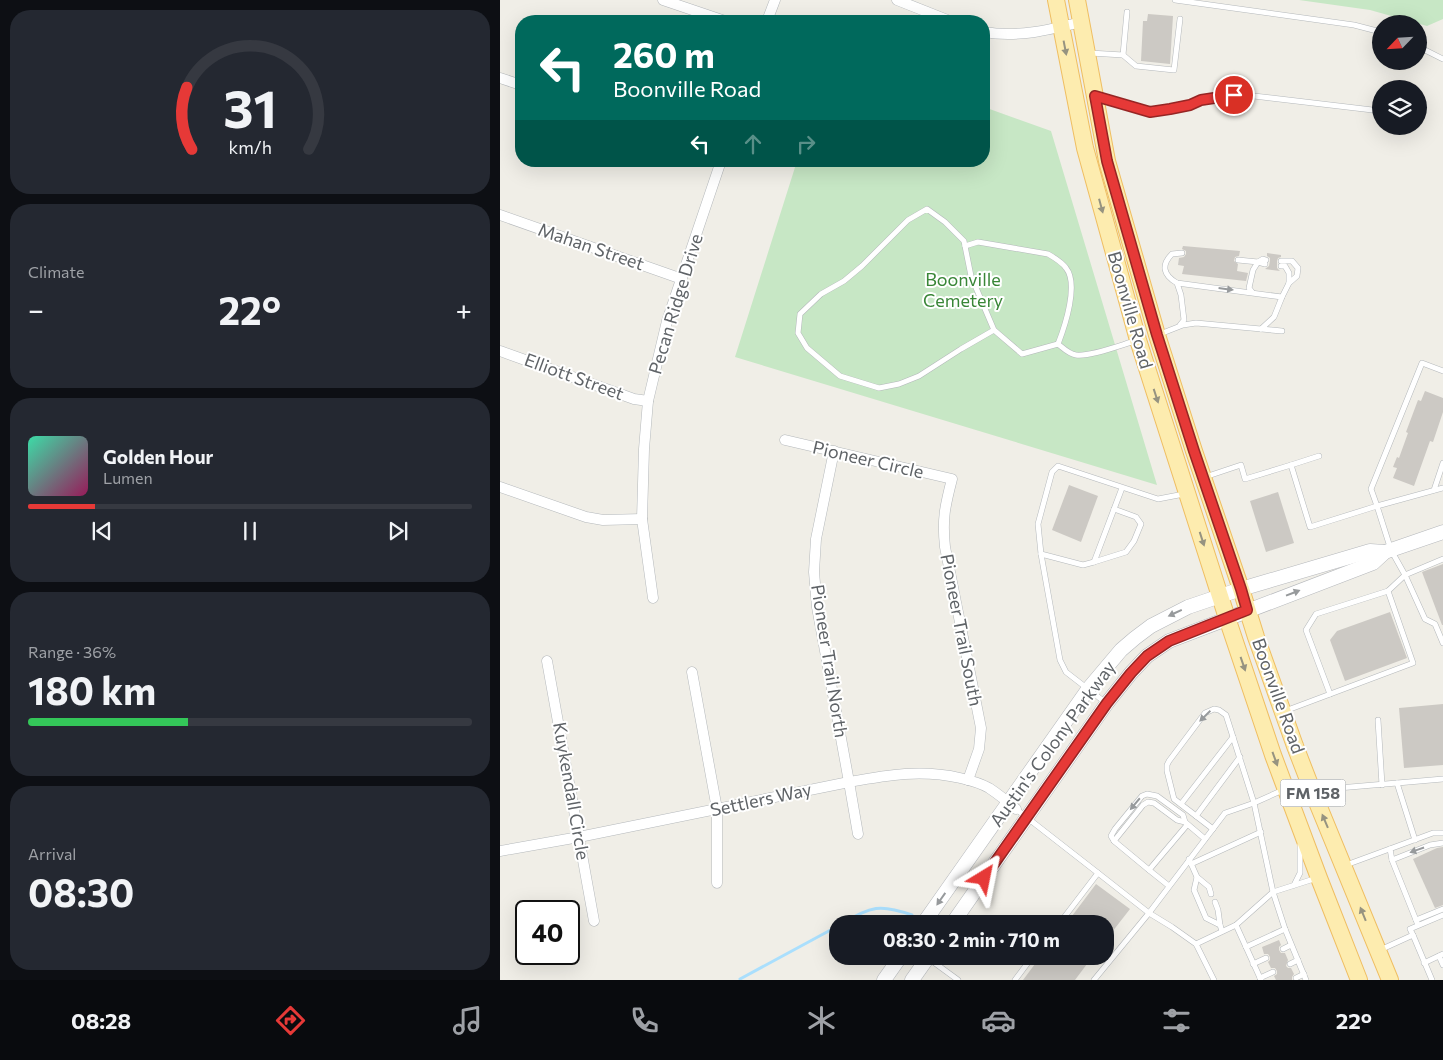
<!DOCTYPE html>
<html lang="en">
<head>
<meta charset="utf-8">
<style>
	body { margin:0; font-family:Commissioner,sans-serif; background:#242831; color:#f1f3f6; height:100vh; display:flex; flex-direction:column; font-size:19px; white-space:nowrap }
	* { box-sizing:border-box; margin:0 }
	p { font-size:16px; color:#9ea1a6 }
	.icon { flex:none; width:28px; height:28px; fill:none; stroke:currentColor; stroke-width:2; stroke-linecap:round; stroke-linejoin:round }
	.map { position:relative; flex:1; overflow:hidden }
	.panel { display:flex; flex-direction:column; gap:10px; padding:10px; background:#0d0f14; width:500px }
	.panel>* { flex:none }
	.top-card { position:absolute; left:15px; top:15px; width:475px; height:152px; border-radius:20px; box-shadow:0 5px 20px #0002; background:#00695c; color:#fff; overflow:hidden }
	.needle { width:32px; rotate:245deg }
	.controls { position:absolute; left:872px; top:15px; display:grid; gap:10px }
	.controls a { display:grid; place-items:center; width:55px; height:55px; border-radius:50%; background:#171b24; box-shadow:0 5px 20px #0002; font-size:25px }
	.speed { position:absolute; left:15px; top:900px; display:flex; gap:10px; font-size:25px; font-weight:700; text-align:center }
	.speed>* { display:grid; place-content:center; width:65px; height:65px; border-radius:50%; background:#171b24; box-shadow:0 5px 20px #0002; line-height:1 }
	.speed .limit { border:2px solid #111; border-radius:8px; background:#fff; color:#111 }
	.pin { position:absolute; display:grid; place-items:center; width:42px; height:42px; color:#fff; margin:-21px; border:2px solid #fff; border-radius:50%; box-shadow:0 1px 5px #0007 }
	.me { position:absolute; width:55px; margin:-28px; rotate:35deg; stroke-linejoin:round; filter:drop-shadow(0 0 4px #0008) }
	.turn { display:flex; align-items:center; gap:18px; height:105px; padding:0 15px; font-size:22px }
	.turn .icon { width:65px; height:65px; stroke-width:2.5 }
	.turn b { display:block; font-size:35px; line-height:42px }
	.lanes { display:flex; align-items:center; height:48px; padding:0 15px; background:#0003; justify-content:center; gap:25px; direction:ltr }
	.lanes .off { opacity:.35 }
	.big { font-size:38px; font-weight:700; line-height:1.1 }
	.panel .card { flex:1; display:flex; flex-direction:column; justify-content:center; gap:8px; min-width:0; padding:0 18px; border-radius:20px; background:#242831 }
	.panel .dial { align-items:center; gap:0 }
	.dial svg { height:130px; overflow:visible; fill:none; stroke:#363941; stroke-width:7; stroke-linecap:round; text-anchor:middle }
	.dial text { fill:#f1f3f6; stroke:none }
	.song { display:flex; align-items:center; gap:15px }
	.cover { width:60px; height:60px; border-radius:8px; background:linear-gradient(135deg,hsl(160 70% 55%),hsl(330 70% 35%)) }
	.played { height:5px; border-radius:2px; background:linear-gradient(90deg,#e63937 15%,#363941 15%) }
	.keys { display:flex; justify-content:space-around; direction:ltr }
	.heat { display:flex; justify-content:space-between; align-items:center; font-size:28px; direction:ltr }
	.charge { height:8px; border-radius:4px; background:linear-gradient(90deg,#34c759 36%,#363941 0) }
	.trip { position:absolute; left:329px; top:915px; width:285px; height:50px; border-radius:20px; background:#171b24; box-shadow:0 5px 20px #0002; font-weight:700; line-height:50px; text-align:center }
	.tabs { display:flex; height:80px; justify-content:space-around; align-items:center; background:#090b0e; color:#9ea1a6 }
	.tabs .icon { width:35px; height:35px }
	.tabs .active { color:#e63937 }
	.tabs b { font-size:22px; color:#f1f3f6 }
	main { display:flex; flex:1; min-height:0 }
	.map>svg:first-child { display:block }
</style>
</head>
<body>
<main>
<section class="panel">
<div class="card dial"><svg viewBox="0 0 100 80">
<path d="M14 69A42 42 0 1 1 86 69"/>
<path d="M14 69A42 42 0 0 1 11 31" stroke="#e63937"/>
<text x="50" y="56" font-size="32" font-weight="700">31</text>
<text x="50" y="72" font-size="11">km/h</text>
</svg></div>
<div class="card"><p>Climate</p>
<div class="heat"><a>−</a><b class="big">22°</b><a>+</a></div>
</div>
<div class="card">
<div class="song"><i class="cover"></i><div><b>Golden Hour</b><p>Lumen</p></div></div>
<div class="played"></div>
<div class="keys"><svg class="icon" aria-label="previous" viewBox="0 0 24 24"><path d="M18 5L8 12l10 7zM5 5v14"/></svg><svg class="icon" aria-label="pause" viewBox="0 0 24 24"><path d="M8 5v14M16 5v14"/></svg><svg class="icon" aria-label="next" viewBox="0 0 24 24"><path d="M6 5l10 7-10 7zM19 5v14"/></svg></div>
</div>
<div class="card"><p>Range · 36%</p><b class="big">180 km</b><div class="charge"></div></div>
<div class="card"><p>Arrival</p><b class="big">08:30</b></div>
</section>
<div class="map">
<svg width="943" height="980" viewBox="0 0 943 980">
	<rect width="100%" height="100%" fill="#f0eee7"/>
	<g fill="#c7e7c5">
		<polygon points="799,0 943,0 943,19 927,26 870,10"/>
		<polygon points="484,107 551,131 657,485 235,357 297,161 484,161"/>
	</g>
	<g fill="none" stroke-linecap="round" stroke-linejoin="round">
		<g stroke="#aadffd" stroke-width="3">
			<path d="M341,924C372,907 378,903 412,915"/>
			<polyline points="240,979 338,926"/>
		</g>
	</g>
	<g fill="#ccc9c4">
		<polygon points="648,14 673,16 670,64 641,61 643,21 647,21"/>
		<polygon points="683,246 740,251 739,256 735,257 734,261 738,264 737,271 748,273 746,281 682,274 684,266 678,265 679,258 684,257 686,254 686,251 682,249"/>
		<polygon points="767,253 781,255 781,257 778,258 777,261 777,268 780,271 765,269 769,266 770,261 770,258 767,256"/>
		<polygon points="925,391 943,398 943,412 933,442 930,441 914,486 893,478 897,468 893,467 897,457 899,458 908,433 906,432 918,400 921,401"/>
		<polygon points="569,485 598,496 581,542 552,530"/>
		<polygon points="778,492 794,543 766,552 750,501"/>
		<polygon points="943,564 943,625 942,625 922,572"/>
		<polygon points="890,612 907,658 845,681 830,640 837,631"/>
		<polygon points="943,704 943,765 904,768 899,708"/>
		<polygon points="943,847 943,905 935,908 913,859 937,848"/>
		<polygon points="596,884 630,909 605,941 605,924 566,924"/>
		<polygon points="779,940 781,945 779,947 779,950 781,953 785,953 788,960 786,966 788,968 791,968 794,974 792,977 792,980 776,980 774,976 777,974 777,971 775,968 771,968 768,962 770,960 770,957 768,954 764,954 762,947"/>
		<polygon points="541,956 593,956 575,980 523,980"/>
	</g>
	<g fill="none" stroke-linecap="round" stroke-linejoin="round">
		<g stroke="#b4b8bb" stroke-width="6">
			<g id="lane">
				<polyline points="675,0 854,25 881,32"/>
				<polyline points="919,47 943,59"/>
				<polyline points="590,53 623,55 627,12"/>
				<polyline points="623,55 636,66 674,70 680,19"/>
				<path d="M598,97C613,101 635,111 650,111C667,112 684,106 700,101C717,95 736,95 754,96L881,111"/>
				<path d="M465,246L478,242L548,254C555,258 562,262 566,268C579,284 565,326 558,344"/>
				<path d="M682,253L672,254C661,265 663,275 677,283L782,297"/>
				<polyline points="738,260 758,262 763,259 766,260"/>
				<polyline points="781,261 792,261 798,268 797,276 789,283"/>
				<polyline points="677,283 681,295 684,320 680,325"/>
				<polyline points="752,292 749,288 753,270 758,262 765,264"/>
				<polyline points="761,329 774,317 782,297 789,283 789,273 785,266 781,266"/>
				<polyline points="494,330 461,349 419,376 399,384 379,388 340,376 307,348 298,333 300,314 321,294 344,281 362,266 408,220 427,209 445,222 464,241 471,276 494,330 522,354 558,344"/>
				<polyline points="660,334 683,325 696,323 782,331"/>
				<path d="M558,344C563,348 569,354 576,355C589,357 621,345 635,341"/>
				<polyline points="943,371 922,363 871,489 877,506 943,488"/>
				<polyline points="791,465 819,456"/>
				<polyline points="705,477 741,465 745,479 791,465 810,527 877,506 891,550 905,575 925,619 935,624 943,643"/>
				<polyline points="934,490 943,463"/>
				<polyline points="541,554 583,565 594,562 622,488"/>
				<polyline points="594,562 626,552 634,541 641,524 636,517 614,509"/>
				<polyline points="830,694 806,630 816,614 888,591"/>
				<polyline points="606,703 566,672 560,660 541,554 538,524 552,472 558,466 658,499 684,494"/>
				<polyline points="785,711 913,663 888,591 905,575 943,559"/>
				<polyline points="878,720 882,785"/>
				<polyline points="897,783 943,779"/>
				<polyline points="815,790 897,783 915,840"/>
				<polyline points="681,804 733,737"/>
				<polyline points="516,809 598,873 559,924"/>
				<polyline points="696,816 740,757"/>
				<polyline points="614,841 643,805 648,802 654,803 677,820 685,822 705,839"/>
				<polyline points="890,849 892,860 918,925"/>
				<polyline points="689,859 697,877 694,890 706,918 720,925 722,931"/>
				<polyline points="892,860 930,845 943,843"/>
				<polyline points="691,864 761,832"/>
				<polyline points="846,865 933,833 943,833"/>
				<polyline points="649,870 614,841 611,836 615,829 642,796 647,794 657,796 683,815 685,822"/>
				<polyline points="598,873 649,913 672,927 696,944 714,980"/>
				<polyline points="697,877 709,887 711,894"/>
				<polyline points="794,885 800,873 800,845"/>
				<polyline points="669,886 649,870 687,825"/>
				<polyline points="715,902 718,910 720,925"/>
				<polyline points="916,920 943,909"/>
				<polyline points="736,925 761,980"/>
				<polyline points="913,935 910,929 943,915"/>
				<polyline points="696,944 736,925 773,892 754,803 726,715 719,710 714,709 705,713 669,761 667,765 667,771 674,799 713,829"/>
				<polyline points="746,947 785,929"/>
				<polyline points="783,949 791,945"/>
				<polyline points="880,950 913,935 932,980"/>
				<polyline points="939,956 943,965"/>
				<polyline points="428,958 458,980"/>
				<polyline points="924,963 943,954"/>
				<polyline points="753,964 766,958"/>
				<polyline points="790,964 798,960"/>
				<polyline points="760,978 773,972"/>
				<polyline points="796,978 804,974"/>
				<polyline points="515,980 533,956"/>
				<polyline points="594,980 649,913 725,813 754,803 783,790"/>
				<polyline points="806,980 785,929 773,892 817,878"/>
			</g>
		</g>
		<g stroke="#b4b8bb" stroke-width="11">
			<g id="street">
				<polyline points="163,0 225,21"/>
				<polyline points="397,0 450,21"/>
				<polyline points="267,21 275,0"/>
				<path d="M484,32C517,38 549,30 581,22"/>
				<polyline points="0,78 21,85"/>
				<polyline points="0,215 182,279"/>
				<polyline points="0,351 134,399 148,401"/>
				<path d="M285,440L452,479C445,506 442,519 445,547L481,728L479,749L468,780"/>
				<polyline points="334,451 316,539 314,572 317,607 349,782 358,834"/>
				<polyline points="0,487 86,517 103,520 142,519"/>
				<polyline points="153,598 142,519 144,449 148,401 167,321 221,161"/>
				<polyline points="47,661 94,921"/>
				<polyline points="192,672 217,809 217,883"/>
				<path d="M0,851L79,837L349,782C388,775 421,769 460,778C469,780 480,783 489,788C498,794 508,802 516,809"/>
			</g>
		</g>
		<g stroke="#b4b7bb" stroke-width="15">
			<g id="secondary">
				<polyline points="423,924 589,688 621,650 635,638 651,626 688,607 741,589 870,551 885,552"/>
				<polyline points="452,924 607,703 631,673 647,656 669,641 873,563 885,552 943,532"/>
				<polyline points="384,980 401,956"/>
				<polyline points="412,980 429,956"/>
			</g>
		</g>
		<g stroke="#efbe62" stroke-width="18">
			<g id="primary">
				<polyline points="556,0 585,148 638,340 727,618 773,755 819,878 859,980"/>
				<polyline points="577,0 607,161 657,335 694,451 741,589 756,637 795,746 812,790 890,980"/>
			</g>
		</g>
		<use href="#lane" stroke="#fff" stroke-width="5"/>
		<use href="#street" stroke="#fff" stroke-width="10"/>
		<use href="#secondary" stroke="#fff" stroke-width="14"/>
		<use href="#primary" stroke="#fdecaf" stroke-width="16"/>
	</g>
	<defs><path id="oneway-solid" d="M-6-.8H1V-3.2L6.5 0L1 3.2V.8H-6Z" transform="scale(1.25)"/></defs>
	<g fill="#969380">
		<use href="#oneway-solid" transform="translate(565 48) rotate(79)"/>
		<use href="#oneway-solid" transform="translate(601 206) rotate(75)"/>
		<use href="#oneway-solid" transform="translate(656 396) rotate(72)"/>
		<use href="#oneway-solid" transform="translate(702 539) rotate(72)"/>
		<use href="#oneway-solid" transform="translate(743 664) rotate(71)"/>
		<use href="#oneway-solid" transform="translate(775 759) rotate(70)"/>
		<use href="#oneway-solid" transform="translate(825 821) rotate(-113)"/>
		<use href="#oneway-solid" transform="translate(863 914) rotate(-112)"/>
	</g>
	<g fill="#979a9c">
		<use href="#oneway-solid" transform="translate(726 289) rotate(7)"/>
		<use href="#oneway-solid" transform="translate(793 593) rotate(-21)"/>
		<use href="#oneway-solid" transform="translate(675 613) rotate(155)"/>
		<use href="#oneway-solid" transform="translate(705 716) rotate(136)"/>
		<use href="#oneway-solid" transform="translate(635 804) rotate(130)"/>
		<use href="#oneway-solid" transform="translate(917 850) rotate(161)"/>
		<use href="#oneway-solid" transform="translate(441 899) rotate(125)"/>
	</g>
	<g fill="none" stroke-linecap="round" stroke-linejoin="round">
		<g stroke="#962524" stroke-width="12">
			<polyline id="route" points="484,878 607,703 631,673 647,656 669,641 747,610 741,589 694,451 657,335 607,161 595,96 650,112 670,109 690,105 701,100 734,95"/>
		</g>
		<use href="#route" stroke="#e63937" stroke-width="9"/>
	</g>
	<g text-anchor="middle" stroke-width="4" stroke-linejoin="round" paint-order="stroke">
		<rect fill="#fff" stroke="#8f9295" stroke-width="1" x="780.5" y="779.5" width="65" height="27" rx="4"/>
		<g font-size="16" font-weight="bold" fill="#5f6367">
			<text x="813" y="799">FM 158</text>
		</g>
		<g font-size="18" fill="#5f6367" stroke="#fff">
			<text transform="translate(91 247) rotate(19)" y="6">Mahan Street</text>
			<text transform="translate(176 304) rotate(-73)" y="6">Pecan Ridge Drive</text>
			<text transform="translate(630 310) rotate(74)" y="6">Boonville Road</text>
			<text transform="translate(74 377) rotate(20)" y="6">Elliott Street</text>
			<text transform="translate(368 460) rotate(13)" y="6">Pioneer Circle</text>
			<text transform="translate(461 630) rotate(79)" y="6">Pioneer Trail South</text>
			<text transform="translate(329 661) rotate(81)" y="6">Pioneer Trail North</text>
			<text transform="translate(778 696) rotate(70)" y="6">Boonville Road</text>
			<text transform="translate(553 744) rotate(-54)" y="6">Austin's Colony Parkway</text>
			<text transform="translate(71 791) rotate(80)" y="6">Kuykendall Circle</text>
			<text transform="translate(261 800) rotate(-12)" y="6">Settlers Way</text>
		</g>
		<g font-size="18" fill="#398637" stroke="#fff">
			<text x="463" y="286">Boonville<tspan x="463" dy="21">Cemetery</tspan></text>
		</g>
	</g>
</svg>
<div class="controls">
<a><svg class="needle" viewBox="-14 -14 28 28"><path d="M0-13l5 13h-10z" fill="#e53935"/><path d="M0 13l5-13h-10z" fill="#9ea1a6"/></svg></a>
<a><svg class="icon" aria-label="layers" viewBox="0 0 24 24"><path d="M12 4l9 5-9 5-9-5zM3 14l9 5 9-5"/></svg></a>
</div>
<div class="speed"><div class="limit">40</div></div>
<div class="pin" style="left:734px;top:95px;background:#d93025"><svg class="icon" aria-label="arrive" viewBox="0 0 24 24"><path d="M6 21V4h12l-3 4 3 4H6"/></svg></div>
<svg class="me" style="left:484px;top:878px" viewBox="-20 -20 40 40"><path d="M0-17L14 15 0 8-14 15z" fill="#e63937" stroke="#fff" stroke-width="4"/></svg>
<div class="trip">08:30 · 2 min · 710 m</div>
<div class="top-card">
<div class="turn"><svg class="icon" aria-label="left" viewBox="0 0 24 24"><path d="M17 20v-9H6M10 6l-5 5 5 5"/></svg><div><b>260 m</b>Boonville Road</div></div>
<div class="lanes"><svg class="icon" aria-label="left" viewBox="0 0 24 24"><path d="M17 20v-9H6M10 6l-5 5 5 5"/></svg><svg class="icon off" aria-label="ahead" viewBox="0 0 24 24"><path d="M12 20V5M6 11l6-6 6 6"/></svg><svg class="icon off" aria-label="right" viewBox="0 0 24 24"><path d="M7 20v-9h11M14 6l5 5-5 5"/></svg></div>
</div>
</div>
</main>
<nav class="tabs">
<b>08:28</b>
<svg class="icon active" aria-label="directions" viewBox="0 0 24 24"><path d="M12 3l9 9-9 9-9-9zM9 14v-3h6M13 9l2 2-2 2"/></svg>
<svg class="icon" aria-label="music" viewBox="0 0 24 24"><path d="M9 18V5l10-2v13"/><circle cx="6" cy="18" r="3"/><circle cx="16" cy="16" r="3"/></svg>
<svg class="icon" aria-label="phone" viewBox="0 0 24 24"><path d="M5 4h4l2 5-3 2q2 4 5 5l2-3 5 2v4C11 20 4 13 5 4z"/></svg>
<svg class="icon" aria-label="climate" viewBox="0 0 24 24"><path d="M12 3v18M4 7l16 10M4 17L20 7"/></svg>
<svg class="icon" aria-label="car" viewBox="0 0 24 24"><path d="M5 17H2v-5l4-1 3-4h7l3 4 3 1v5h-3M9 17h6M6 11h13"/><circle cx="7" cy="17" r="2"/><circle cx="17" cy="17" r="2"/></svg>
<svg class="icon" aria-label="filters" viewBox="0 0 24 24"><path d="M4 7h16M4 17h16"/><circle cx="9" cy="7" r="2"/><circle cx="15" cy="17" r="2"/></svg>
<b>22°</b>
</nav>
</body>
</html>
